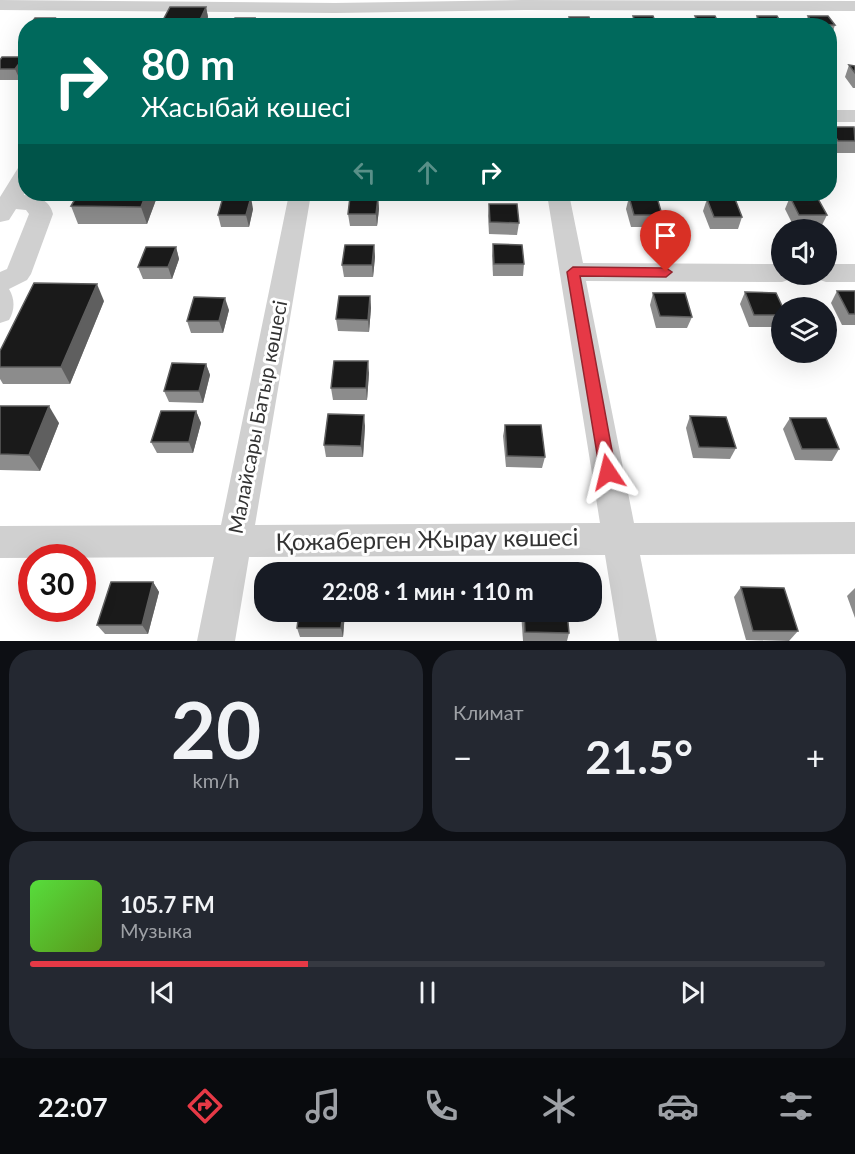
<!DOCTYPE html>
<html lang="ru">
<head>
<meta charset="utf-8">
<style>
	body { margin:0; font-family:Lato,sans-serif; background:#242831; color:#f1f3f6; height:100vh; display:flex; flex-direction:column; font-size:22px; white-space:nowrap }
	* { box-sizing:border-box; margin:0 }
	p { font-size:20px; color:#9ea1a6 }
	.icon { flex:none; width:33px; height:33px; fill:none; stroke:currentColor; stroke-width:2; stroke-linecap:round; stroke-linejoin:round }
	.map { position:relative; height:641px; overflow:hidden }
	.sheet { display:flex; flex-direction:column; gap:9px; padding:9px; background:#0d0f14; flex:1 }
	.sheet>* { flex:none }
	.hud { position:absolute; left:18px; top:18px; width:819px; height:183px; border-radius:24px; box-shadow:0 6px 24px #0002; background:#00695c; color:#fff; overflow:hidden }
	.fabs { position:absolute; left:771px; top:219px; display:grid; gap:12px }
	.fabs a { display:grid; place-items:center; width:66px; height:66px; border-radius:50%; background:#171b24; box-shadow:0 6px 24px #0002; font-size:30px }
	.speed { position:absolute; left:18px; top:544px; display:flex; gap:12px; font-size:30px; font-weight:700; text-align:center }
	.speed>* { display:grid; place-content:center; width:78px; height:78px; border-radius:50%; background:#171b24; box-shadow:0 6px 24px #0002; line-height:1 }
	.speed .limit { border:9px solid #d22; background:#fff; color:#111 }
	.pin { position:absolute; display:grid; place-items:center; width:51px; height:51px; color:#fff; margin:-62px -26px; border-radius:50% 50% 50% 0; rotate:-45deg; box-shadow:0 0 6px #0007 }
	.pin .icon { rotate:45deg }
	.me { position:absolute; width:66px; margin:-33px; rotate:350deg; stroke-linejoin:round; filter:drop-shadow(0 0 4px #0008) }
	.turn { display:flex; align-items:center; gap:21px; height:126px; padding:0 24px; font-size:27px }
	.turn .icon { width:78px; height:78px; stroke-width:2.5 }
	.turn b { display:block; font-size:42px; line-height:51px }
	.lanes { display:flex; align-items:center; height:57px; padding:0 24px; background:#0003; justify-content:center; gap:30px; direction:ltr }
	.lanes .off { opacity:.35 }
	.big { font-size:45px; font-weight:700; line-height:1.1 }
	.sheet .card { flex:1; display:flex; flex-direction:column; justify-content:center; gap:9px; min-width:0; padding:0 21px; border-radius:24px; background:#242831 }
	.sheet .dial { align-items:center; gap:0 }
	.dial b { font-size:78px; line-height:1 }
	.song { display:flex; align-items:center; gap:18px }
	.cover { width:72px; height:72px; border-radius:9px; background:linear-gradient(135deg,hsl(110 70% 55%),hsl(90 70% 35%)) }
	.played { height:6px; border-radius:3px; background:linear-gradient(90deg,#e63946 35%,#363941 35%) }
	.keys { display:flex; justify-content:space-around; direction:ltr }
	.heat { display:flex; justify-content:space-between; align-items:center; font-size:33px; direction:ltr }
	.sheet .tiles { flex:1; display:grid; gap:9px; grid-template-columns:1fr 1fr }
	.card:last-child { grid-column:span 2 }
	.trip { position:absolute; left:254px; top:562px; width:348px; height:60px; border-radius:24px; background:#171b24; box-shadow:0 6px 24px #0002; font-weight:700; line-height:60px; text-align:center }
	.menu { display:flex; height:96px; justify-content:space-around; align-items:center; background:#090b0e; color:#9ea1a6 }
	.menu .icon { width:42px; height:42px }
	.menu .on { color:#e63946 }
	.menu b { font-size:27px; color:#f1f3f6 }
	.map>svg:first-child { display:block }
</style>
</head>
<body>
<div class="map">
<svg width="855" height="641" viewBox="0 0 855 641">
	<rect width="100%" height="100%" fill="#fff"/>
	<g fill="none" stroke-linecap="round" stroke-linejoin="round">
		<g fill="#d0d0d0" fill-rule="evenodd">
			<polygon points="0,0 335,3 523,0 855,1 855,11 525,10 335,13 0,10"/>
			<rect x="830" y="110" width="25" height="12"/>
			<path d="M26,166L24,195C37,196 50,200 53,214L31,274L27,280L9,289C15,299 15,310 9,320L0,323V272L7,269L29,214L26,210L16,209L9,220L0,222V197L18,168Z"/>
			<polygon points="289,194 311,194 255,525 600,523 547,194 569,194 583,263 782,264 782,274 794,274 791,279 782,282 586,281 634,523 855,522 855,554 640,555 657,641 619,641 605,555 249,557 235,641 197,641 214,557 0,558 0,526 221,525"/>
			<polygon points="826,264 855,264 855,282 826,282 817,279 814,274 826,274"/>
		</g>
	</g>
	<g fill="#8c8c8c">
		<polygon points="206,7 208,17 204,26 163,26 162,22"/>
		<polygon points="633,16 657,26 634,26 632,21"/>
		<polygon points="695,16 720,26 696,26 694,21"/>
		<polygon points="757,16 783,26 757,26 755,21"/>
		<polygon points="808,16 835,25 833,31 830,31 830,26 809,26 806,21"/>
		<polygon points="0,60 26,61 26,72 20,80 0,80"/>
		<polygon points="849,65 855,66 855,88 853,88 845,77"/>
		<polygon points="830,127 855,128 855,153 833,153 830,146"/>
		<polygon points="78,194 156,194 157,197 147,224 78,224 71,206"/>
		<polygon points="378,197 379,209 377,226 350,226 348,214"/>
		<polygon points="629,197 662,215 659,227 631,227 626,209"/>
		<polygon points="790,197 827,215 821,227 794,227 785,209"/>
		<polygon points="707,199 742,217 738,229 710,229 703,211"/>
		<polygon points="489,204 519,223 517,235 489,234 488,216"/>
		<polygon points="253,209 249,227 221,227 218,215"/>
		<polygon points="493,244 524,264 523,276 493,276 492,256"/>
		<polygon points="374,245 375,257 373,277 344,277 342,265"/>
		<polygon points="176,247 179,259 172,279 143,279 138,267"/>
		<polygon points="837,291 855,291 855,325 842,325 831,303"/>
		<polygon points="745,292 782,308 782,325 780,327 749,327 740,304"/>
		<polygon points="653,293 692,317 687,328 656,328 650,305"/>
		<polygon points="370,296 371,308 369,332 338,331 336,319"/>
		<polygon points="104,301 70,384 3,384 0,379 0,351"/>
		<polygon points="229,310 223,333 191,333 187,321"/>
		<polygon points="206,364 210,375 203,403 169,402 164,391"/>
		<polygon points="369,373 367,400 333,400 331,388"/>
		<polygon points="0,406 59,423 40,471 0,470"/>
		<polygon points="196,411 201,423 193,453 157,453 151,442"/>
		<polygon points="690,416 736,448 730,459 693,458 686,428"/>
		<polygon points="790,418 839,449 832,461 795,460 783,429"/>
		<polygon points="505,425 545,457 542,468 506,467 503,436"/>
		<polygon points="365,426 363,457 326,457 324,445"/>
		<polygon points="153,582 159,592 148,634 105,634 97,625"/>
		<polygon points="741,587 798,631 789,641 746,640 734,597"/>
		<polygon points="855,588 855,618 847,596"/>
		<polygon points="345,612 343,637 300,637 297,628"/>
		<polygon points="521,612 567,612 569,633 567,641 523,641"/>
	</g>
	<g fill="#5f5f5f">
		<polygon points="206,7 208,17 204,26 199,26 199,22"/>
		<polygon points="55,18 57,23 55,26 49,26"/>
		<polygon points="24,57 26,61 26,72 20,80 15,69"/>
		<polygon points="146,194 156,194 157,197 147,224 141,207"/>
		<polygon points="251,197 253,209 249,227 246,215"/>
		<polygon points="378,197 379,209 377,226 376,214"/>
		<polygon points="374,245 375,257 373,277 372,265"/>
		<polygon points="176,247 179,259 172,279 168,267"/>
		<polygon points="97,284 104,301 70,384 61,367"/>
		<polygon points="370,296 371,308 369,332 368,320"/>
		<polygon points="225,298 229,310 223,333 219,321"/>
		<polygon points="368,361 369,373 367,400 366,388"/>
		<polygon points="206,364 210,375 203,403 199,391"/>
		<polygon points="49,406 59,423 40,471 29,455"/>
		<polygon points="196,411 201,423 193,453 189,442"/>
		<polygon points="364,415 365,426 363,457 361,446"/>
		<polygon points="153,582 159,592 148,634 142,625"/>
		<polygon points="343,612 345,612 343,637 341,628"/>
	</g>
	<g fill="#1a1a1a" stroke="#5f5f5f" stroke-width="1.5">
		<polygon points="170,7 206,7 199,22 162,22"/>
		<polygon points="633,16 653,16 657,26 637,26"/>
		<polygon points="695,16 715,16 720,26 700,25"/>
		<polygon points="757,16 777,16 783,26 762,26"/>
		<polygon points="808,16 828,16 835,25 814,25"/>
		<polygon points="569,17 589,17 592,26 571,26"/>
		<polygon points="35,18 55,18 49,26 29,26"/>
		<polygon points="235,18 255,18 252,26 232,26"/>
		<polygon points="2,57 24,57 15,69 0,69 0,60"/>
		<polygon points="849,65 855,66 855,73"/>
		<polygon points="830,127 854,127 855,141 838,141"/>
		<polygon points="78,194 146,194 141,207 71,206"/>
		<polygon points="223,197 251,197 246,215 218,215"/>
		<polygon points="350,197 378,197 376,214 348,214"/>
		<polygon points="629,197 657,197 662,215 634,215"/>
		<polygon points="790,197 817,197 827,215 799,215"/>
		<polygon points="707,199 735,199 742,217 714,217"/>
		<polygon points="489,204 517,204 519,223 490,222"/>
		<polygon points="493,244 522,245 524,264 494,264"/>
		<polygon points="345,245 374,245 372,265 342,265"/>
		<polygon points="146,247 176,247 168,267 138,267"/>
		<polygon points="34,283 97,284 61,367 0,367 0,351"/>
		<polygon points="837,291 855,291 855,314 849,314"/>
		<polygon points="745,292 776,293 783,308 782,308 782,315 754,315"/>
		<polygon points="653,293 685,293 692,317 660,316"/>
		<polygon points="339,296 370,296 368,320 336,319"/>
		<polygon points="194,297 225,298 219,321 187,321"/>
		<polygon points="334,361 368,361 366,388 331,388"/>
		<polygon points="172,363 206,364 199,391 164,391"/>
		<polygon points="0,406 49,406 29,455 0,454"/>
		<polygon points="161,411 196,411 189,442 151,442"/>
		<polygon points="328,414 364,415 361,446 324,445"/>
		<polygon points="690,416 726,417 736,448 699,447"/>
		<polygon points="790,418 826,418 839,449 802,449"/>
		<polygon points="505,425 541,425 545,457 507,456"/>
		<polygon points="111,582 153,582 142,625 97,625"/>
		<polygon points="741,587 784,588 798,631 753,631"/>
		<polygon points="299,612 343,612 341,628 297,628"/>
		<polygon points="524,612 567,612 569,633 525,632"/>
	</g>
	<polygon fill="#e63946" stroke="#96252e" stroke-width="1.5" points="573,267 666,268 672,272 666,277 580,276 616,472 613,477 608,479 602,477 600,472 567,272"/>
	<g text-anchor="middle" stroke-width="6" stroke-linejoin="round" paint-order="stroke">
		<g font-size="20" fill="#333" stroke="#fff">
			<text transform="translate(258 417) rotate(-79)" y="7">Малайсары Батыр көшесі</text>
		</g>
		<g font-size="24" fill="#333" stroke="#fff">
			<text transform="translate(427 540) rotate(-1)" y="8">Қожаберген Жырау көшесі</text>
		</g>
	</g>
</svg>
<div class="fabs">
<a><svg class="icon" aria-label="sound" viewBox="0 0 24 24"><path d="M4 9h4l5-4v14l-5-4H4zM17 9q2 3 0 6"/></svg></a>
<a><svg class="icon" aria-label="layers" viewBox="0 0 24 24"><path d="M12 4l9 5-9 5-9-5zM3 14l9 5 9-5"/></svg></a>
</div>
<div class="speed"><div class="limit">30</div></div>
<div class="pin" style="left:666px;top:272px;background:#d93025"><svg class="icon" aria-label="arrive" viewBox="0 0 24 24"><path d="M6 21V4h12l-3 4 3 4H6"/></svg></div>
<svg class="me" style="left:608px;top:472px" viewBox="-20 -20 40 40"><path d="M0-17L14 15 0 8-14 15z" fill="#e63946" stroke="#fff" stroke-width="4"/></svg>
<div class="trip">22:08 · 1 мин · 110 m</div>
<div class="hud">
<div class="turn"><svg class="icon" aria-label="right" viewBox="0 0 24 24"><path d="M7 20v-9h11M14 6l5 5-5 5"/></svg><div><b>80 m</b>Жасыбай көшесі</div></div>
<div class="lanes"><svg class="icon off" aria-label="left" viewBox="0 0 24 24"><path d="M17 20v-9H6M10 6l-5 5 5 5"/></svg><svg class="icon off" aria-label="ahead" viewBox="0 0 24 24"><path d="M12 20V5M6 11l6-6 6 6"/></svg><svg class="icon" aria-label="right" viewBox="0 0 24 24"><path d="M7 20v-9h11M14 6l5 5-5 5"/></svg></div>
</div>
</div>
<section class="sheet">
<div class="tiles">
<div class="card dial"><b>20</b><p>km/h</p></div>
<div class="card"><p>Климат</p>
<div class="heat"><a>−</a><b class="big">21.5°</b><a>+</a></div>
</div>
<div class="card">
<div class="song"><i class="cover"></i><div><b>105.7 FM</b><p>Музыка</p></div></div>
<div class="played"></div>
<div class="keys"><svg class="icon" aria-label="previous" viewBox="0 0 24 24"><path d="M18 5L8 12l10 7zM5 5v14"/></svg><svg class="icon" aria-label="pause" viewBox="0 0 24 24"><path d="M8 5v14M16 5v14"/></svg><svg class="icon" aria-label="next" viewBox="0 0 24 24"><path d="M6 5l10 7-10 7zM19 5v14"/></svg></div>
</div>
</div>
</section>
<nav class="menu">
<b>22:07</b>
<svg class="icon on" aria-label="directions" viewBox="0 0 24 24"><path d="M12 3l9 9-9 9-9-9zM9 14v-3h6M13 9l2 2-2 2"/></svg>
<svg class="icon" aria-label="music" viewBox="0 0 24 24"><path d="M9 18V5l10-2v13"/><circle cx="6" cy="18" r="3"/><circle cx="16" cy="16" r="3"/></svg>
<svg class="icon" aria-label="phone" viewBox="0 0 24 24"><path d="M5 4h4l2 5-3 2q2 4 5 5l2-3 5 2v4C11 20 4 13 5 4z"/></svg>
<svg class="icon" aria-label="climate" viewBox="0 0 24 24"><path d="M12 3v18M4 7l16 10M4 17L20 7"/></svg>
<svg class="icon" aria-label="car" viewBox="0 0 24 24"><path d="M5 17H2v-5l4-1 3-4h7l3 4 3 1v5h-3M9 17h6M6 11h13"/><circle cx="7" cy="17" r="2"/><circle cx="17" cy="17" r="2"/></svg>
<svg class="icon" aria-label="filters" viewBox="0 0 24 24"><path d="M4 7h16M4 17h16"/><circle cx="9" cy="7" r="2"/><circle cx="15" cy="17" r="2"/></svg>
</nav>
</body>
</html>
